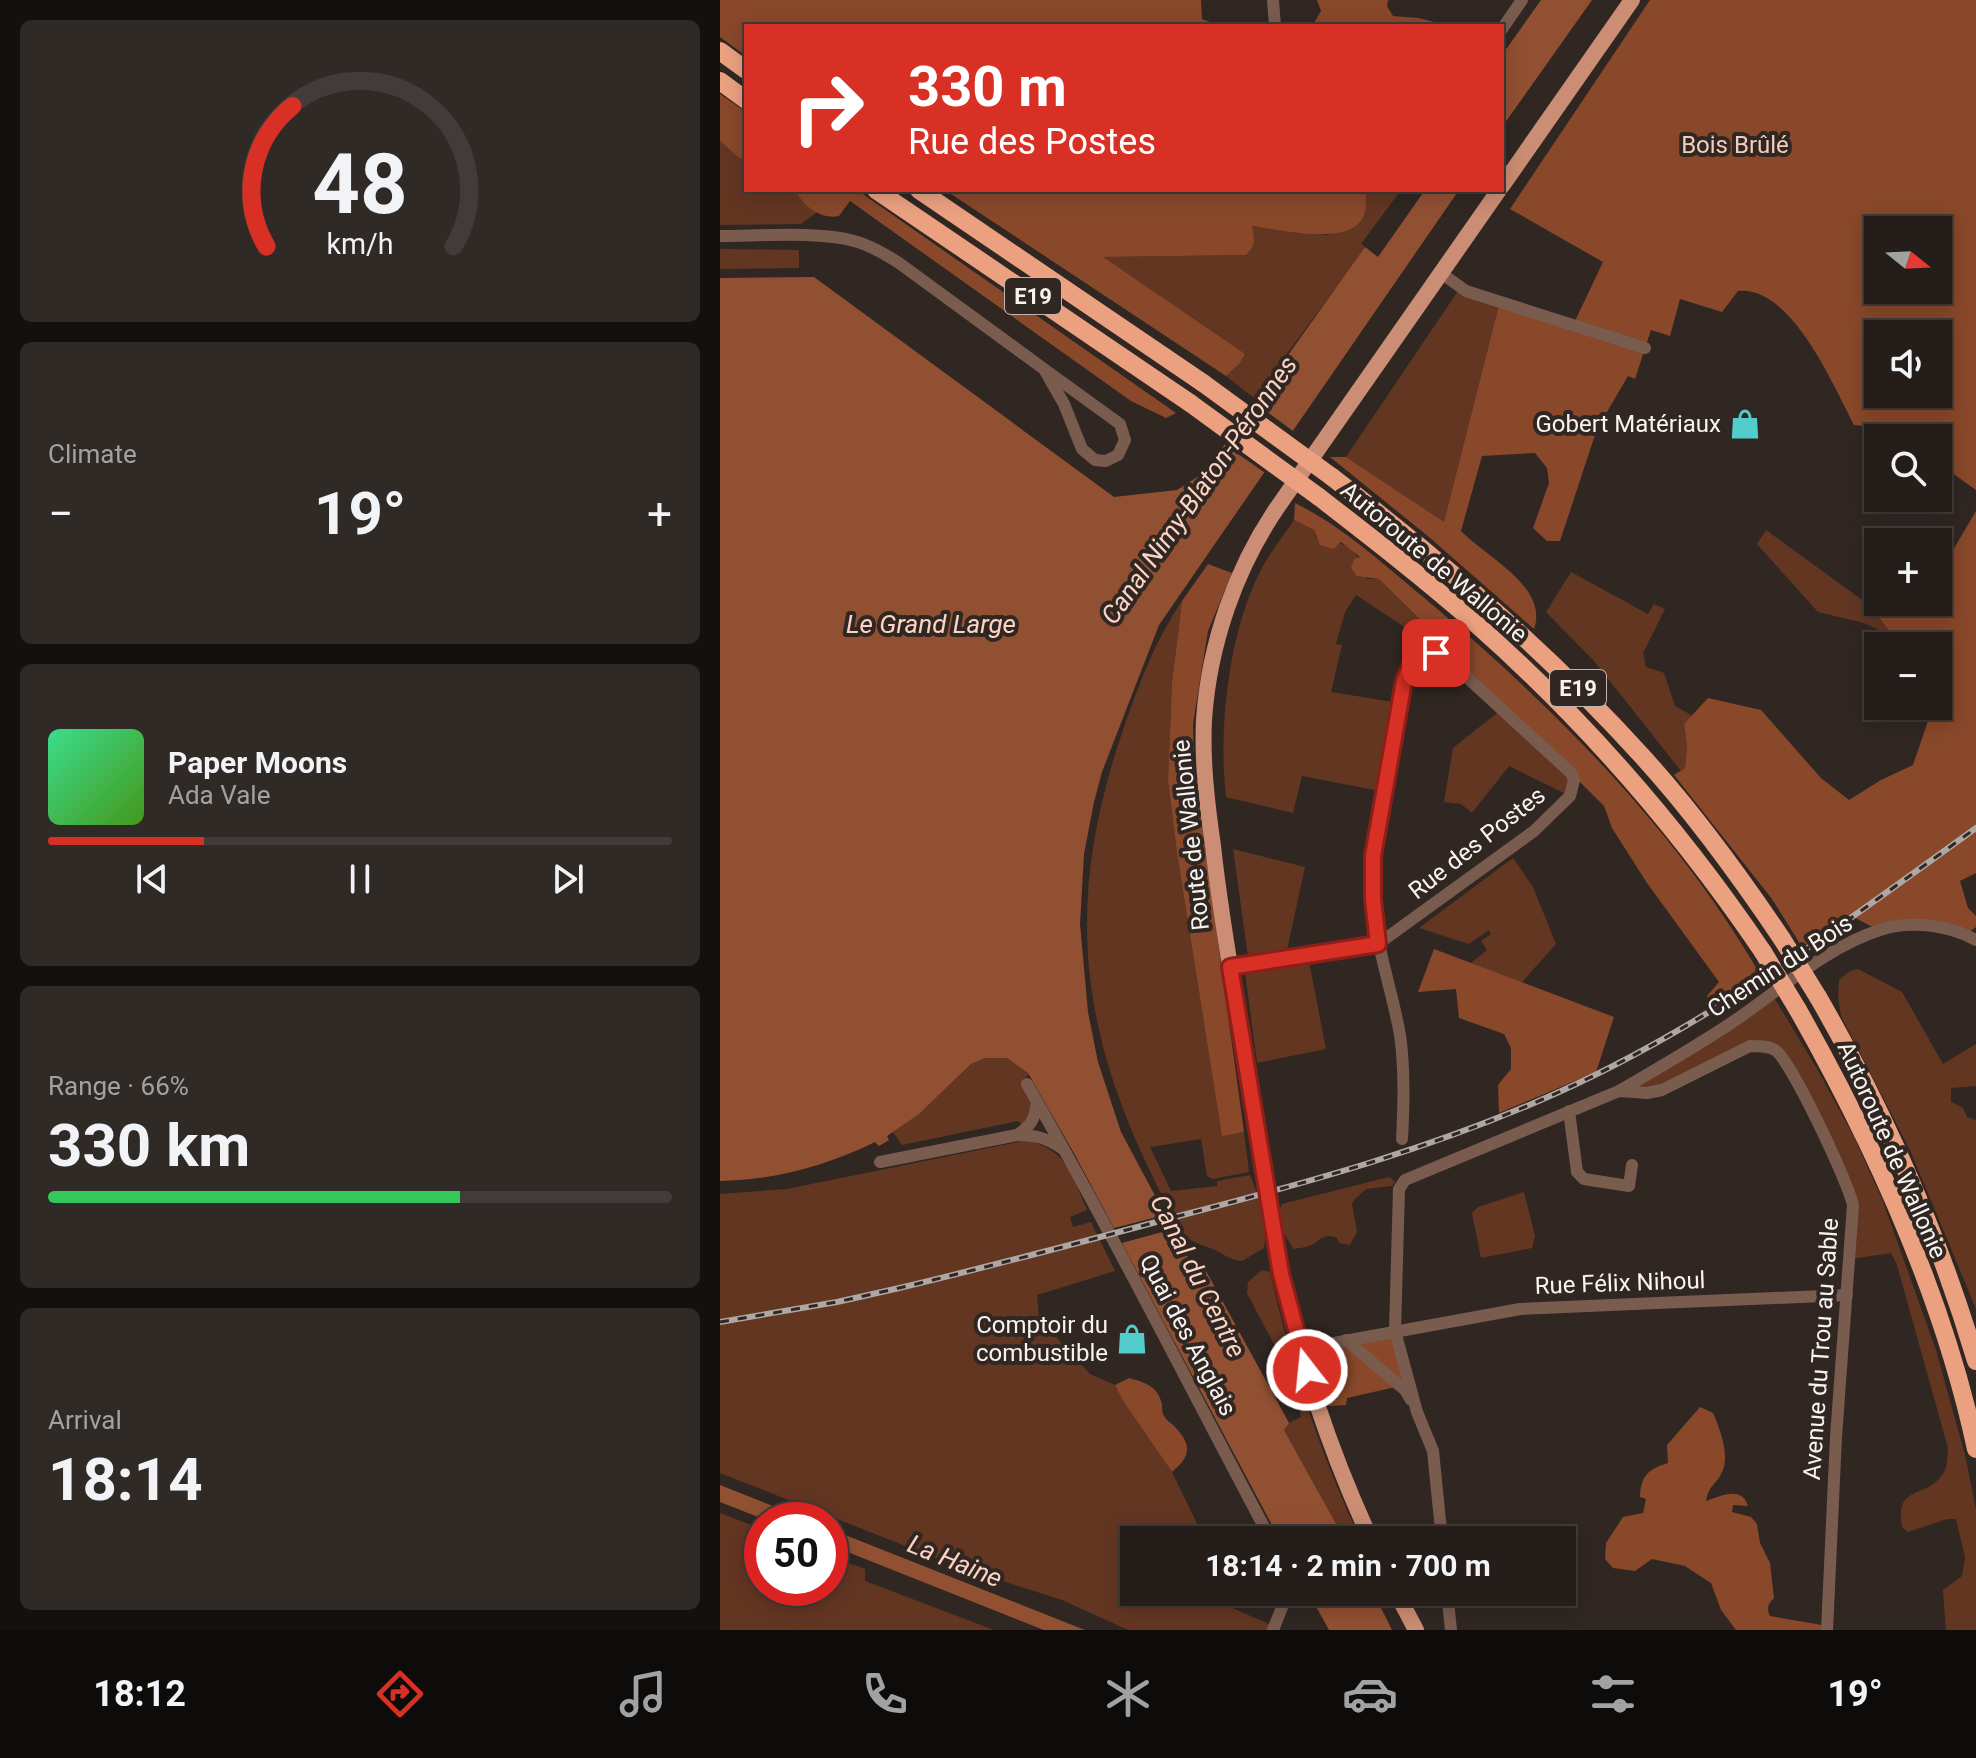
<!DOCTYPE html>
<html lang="en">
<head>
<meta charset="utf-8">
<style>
	body { margin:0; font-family:Roboto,sans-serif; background:#302a27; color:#f1f3f6; height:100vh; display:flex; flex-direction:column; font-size:30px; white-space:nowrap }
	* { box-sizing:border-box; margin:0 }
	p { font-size:26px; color:#a3a2a2 }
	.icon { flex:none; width:44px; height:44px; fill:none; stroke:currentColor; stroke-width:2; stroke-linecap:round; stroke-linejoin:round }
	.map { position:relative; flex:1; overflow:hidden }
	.side { display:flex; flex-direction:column; gap:20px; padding:20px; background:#14100e; width:720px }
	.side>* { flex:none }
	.top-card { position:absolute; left:24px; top:24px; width:760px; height:168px; border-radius:0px; box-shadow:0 4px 20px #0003,0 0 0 2px #413b39; background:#d93025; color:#fff; overflow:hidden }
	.needle { width:52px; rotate:108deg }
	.fabs { position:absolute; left:1144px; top:216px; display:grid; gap:16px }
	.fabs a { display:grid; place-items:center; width:88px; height:88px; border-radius:0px; background:#241d1a; box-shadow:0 4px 20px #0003,0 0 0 2px #413b39; font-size:40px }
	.speed { position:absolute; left:24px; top:1502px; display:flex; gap:16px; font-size:40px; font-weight:700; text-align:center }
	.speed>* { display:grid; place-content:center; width:104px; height:104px; border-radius:50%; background:#241d1a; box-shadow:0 4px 20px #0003,0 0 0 2px #413b39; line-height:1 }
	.speed .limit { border:12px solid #d22; background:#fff; color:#111 }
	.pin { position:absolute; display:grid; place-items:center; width:68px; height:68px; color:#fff; margin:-34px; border-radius:16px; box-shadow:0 4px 12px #0006 }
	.me { position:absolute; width:88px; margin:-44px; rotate:344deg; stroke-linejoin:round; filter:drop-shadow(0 0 6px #0008) }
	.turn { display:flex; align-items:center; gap:28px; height:168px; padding:0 32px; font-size:36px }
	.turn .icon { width:104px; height:104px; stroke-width:2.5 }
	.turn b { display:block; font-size:56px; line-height:68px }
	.big { font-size:60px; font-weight:700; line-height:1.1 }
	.side .tile { flex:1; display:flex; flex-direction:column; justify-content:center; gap:12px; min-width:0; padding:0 28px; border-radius:12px; background:#302a27 }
	.side .dial { align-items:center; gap:0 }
	.dial svg { height:208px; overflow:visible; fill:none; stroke:#413b39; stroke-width:7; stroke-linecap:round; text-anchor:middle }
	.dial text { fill:#f1f3f6; stroke:none }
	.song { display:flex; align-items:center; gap:24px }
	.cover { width:96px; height:96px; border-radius:12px; background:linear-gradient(135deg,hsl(150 70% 55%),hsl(100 70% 35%)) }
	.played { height:8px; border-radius:4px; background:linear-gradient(90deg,#d93025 25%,#413b39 25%) }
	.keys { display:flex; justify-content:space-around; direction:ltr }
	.heat { display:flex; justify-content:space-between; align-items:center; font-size:44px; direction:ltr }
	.charge { height:12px; border-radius:6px; background:linear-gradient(90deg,#34c759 66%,#413b39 0) }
	.trip { position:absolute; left:400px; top:1526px; width:456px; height:80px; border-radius:0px; background:#241d1a; box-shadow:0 4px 20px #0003,0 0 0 2px #413b39; font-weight:700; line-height:80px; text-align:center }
	.menu { display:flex; height:128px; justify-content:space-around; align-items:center; background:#0e0c0a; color:#a3a2a2 }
	.menu .icon { width:56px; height:56px }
	.menu .current { color:#d93025 }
	.menu b { font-size:36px; color:#f1f3f6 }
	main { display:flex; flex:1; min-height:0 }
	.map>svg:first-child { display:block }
</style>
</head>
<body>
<main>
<section class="side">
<div class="tile dial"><svg viewBox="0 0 100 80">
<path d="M14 69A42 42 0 1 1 86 69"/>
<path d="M14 69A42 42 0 0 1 24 15" stroke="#d93025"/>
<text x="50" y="56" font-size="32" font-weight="700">48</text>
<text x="50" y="72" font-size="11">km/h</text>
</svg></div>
<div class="tile"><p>Climate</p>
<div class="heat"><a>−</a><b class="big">19°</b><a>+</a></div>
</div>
<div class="tile">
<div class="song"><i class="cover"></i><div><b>Paper Moons</b><p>Ada Vale</p></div></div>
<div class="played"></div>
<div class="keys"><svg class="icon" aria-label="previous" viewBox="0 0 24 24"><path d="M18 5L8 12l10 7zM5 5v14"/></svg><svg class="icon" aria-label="pause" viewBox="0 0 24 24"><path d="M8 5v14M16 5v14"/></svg><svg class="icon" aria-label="next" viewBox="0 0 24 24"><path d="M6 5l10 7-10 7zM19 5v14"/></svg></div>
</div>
<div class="tile"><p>Range · 66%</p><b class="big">330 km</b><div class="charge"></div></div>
<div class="tile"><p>Arrival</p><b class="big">18:14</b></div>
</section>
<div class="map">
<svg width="1256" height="1630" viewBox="0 0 1256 1630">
	<rect width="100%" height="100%" fill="#302723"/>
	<g fill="#633622">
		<polygon points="0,141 19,158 26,160 26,190 75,190 96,213 81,224 0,225"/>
		<polygon points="646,190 681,190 641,244 645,247 630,269 534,398 506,376 519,364 381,257 526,255 531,226 606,235 628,230 645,214"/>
		<polygon points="0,249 79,250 79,268 0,269"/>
		<polygon points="740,288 780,301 724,523 626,457"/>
		<path d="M574,520L594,530L596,538C627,543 638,547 647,579H659L728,647L735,666L708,653L698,636L636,595L625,612L616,644L622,645L611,692L680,703L665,792L582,776L573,813L506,797C498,728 509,628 543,566C552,550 564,535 574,520Z"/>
		<polygon points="1046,530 1149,605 1174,637 1144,623 1098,612 1037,544"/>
		<polygon points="851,572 928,614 934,604 945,609 923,653 926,667 944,673 955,706 973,716 964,724 967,746 965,768 961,771 874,661 826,612"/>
		<path d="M462,601L452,682L448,780L457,853L502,1135L524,1132L529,1172L493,1179L487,1176L481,1139L430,1147L451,1191L497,1186V1181L530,1175C539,1196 548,1225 544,1248L522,1261C511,1260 505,1255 495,1250C486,1246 475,1244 467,1237C455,1225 437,1185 429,1169C355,1014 348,889 404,727C420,682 435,641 462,601Z"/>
		<polygon points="782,709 851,773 850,796 789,766 752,813 741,804 724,802 733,748"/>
		<polygon points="513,849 585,867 565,959 588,956 606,1049 537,1063 524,965 529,964"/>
		<polygon points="793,858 813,887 836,944 801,983 751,963 767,950 761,941 771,934 769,930 749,944 699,928"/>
		<polygon points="1138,969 1182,992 1223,1064 1256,1044 1256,1086 1231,1088 1231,1102 1243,1108 1247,1117 1256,1120 1256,1309 1190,1150 1121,1016 1118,996 1119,980 1130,971"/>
		<path d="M1055,999L1096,1067L1134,1137L1162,1199L1216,1350L1245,1455L1256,1509V1630H1226L1223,1590L1242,1576L1245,1557L1236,1519H1227L1188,1532L1182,1527C1175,1486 1202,1498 1220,1478C1228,1469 1227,1459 1228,1448L1177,1265L1171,1253L1131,1259L1133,1205L1070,1069L1042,1046L960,1083L899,1091Z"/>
		<path d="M277,1056C291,1058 300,1064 309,1074L303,1080L317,1102L302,1125L298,1121L182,1145L173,1132L198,1115L251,1064L265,1058Z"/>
		<path d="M308,1140C349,1153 351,1173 367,1210L350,1217L353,1227L371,1222L395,1271L317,1295L319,1318L370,1374L395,1385L403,1401L452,1472L485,1540H414V1592H480V1594L554,1626L552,1630H408L342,1600L239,1567L0,1473V1194L67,1189Z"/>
		<path d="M669,1177L675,1182L672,1186L646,1189L635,1199L632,1204L637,1232L630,1245L619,1243L617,1238C606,1233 602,1238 593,1244C588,1247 580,1248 574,1249C565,1236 554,1219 562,1204Z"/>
		<polygon points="804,1192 815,1236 812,1248 761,1258 752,1213 758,1207"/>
		<path d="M542,1270L550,1272C571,1365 600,1454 641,1540H625L564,1430L565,1425L581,1417L576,1386L527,1293L528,1282Z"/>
		<polygon points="0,1513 42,1529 42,1588 110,1588 110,1556 145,1569 145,1581 274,1630 0,1630"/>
	</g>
	<g fill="#89482a" fill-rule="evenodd">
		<polygon points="0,0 481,0 482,19 490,22 491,26 26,26 26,56 0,37"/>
		<polygon points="597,0 668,0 667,6 673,16 699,18 730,26 595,26 594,23 601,11"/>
		<path d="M930,0H1256V490L1218,463L1222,439L1205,431L1134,425C1113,385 1071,285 1018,291L1002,312L960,299L950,336L931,330L915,379L908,376L877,429L840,541H827L813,528L829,483L827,468L815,453L762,456L741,531C765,556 829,587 814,629L709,537L610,457H626L724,522L780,301L855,321L883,262L790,209ZM1158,230H1218V290H1158ZM1158,334H1218V394H1158Z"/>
		<polygon points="0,94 26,112 26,160 19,158 0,141"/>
		<path d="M75,190H137L456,413L446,418L411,401L130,201L119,216C101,220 83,206 75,190Z"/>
		<path d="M225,190H646C646,198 647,208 644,215C632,248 558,229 532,226C534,239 537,244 526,255L383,257L525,354L519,364L506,376Z"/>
		<path d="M575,503C622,526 662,563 702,596C832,705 954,827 1040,974L991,1007L987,996L999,982L927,883L892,828L884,806L851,773L735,666L728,647L659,579L637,576L631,568L634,559L640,557L621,542L613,549L600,545L594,530L574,520Z"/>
		<polygon points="1256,511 1256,873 1240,881 1248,908 1256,916 1256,927 1249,932 1218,928 1158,930 1130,915 1082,947 1052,899 954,775 965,768 967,746 964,724 988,698 1041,710 1101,778 1129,800 1161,780 1193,765 1213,706 1218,706 1218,646 1181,646 1149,605 1147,586 1158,564 1158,602 1218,602 1218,542 1233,550"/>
		<polygon points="488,564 512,573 488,631 473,724 474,768 524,1132 502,1136 457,853 448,780 452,682 462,601"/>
		<polygon points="714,949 894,1017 876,1072 779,1113 778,1085 791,1069 791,1048 784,1034 739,1018 736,989 698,992"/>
		<polygon points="671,1337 682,1376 680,1386 627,1398 626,1405 609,1406 594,1363 599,1349"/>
		<path d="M409,1378C424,1382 438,1386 442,1404C442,1407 442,1413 444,1416C446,1420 450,1422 453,1425C471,1443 473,1455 452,1472L403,1401L395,1385Z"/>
		<path d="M980,1407L993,1413C1000,1429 1011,1457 1001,1474C995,1486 989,1485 986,1501C1000,1496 1022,1485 1028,1506L1013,1505L1012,1512L1031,1517L1037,1524L1040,1543L1050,1563L1054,1598C1048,1604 1046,1608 1050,1616L1102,1625L1101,1630H1016L1001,1610L991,1583L965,1566L932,1559L915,1571L893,1568L885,1559L886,1543L903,1517L923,1513L926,1499L920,1497C921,1476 928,1469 948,1463L947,1445Z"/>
	</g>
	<g fill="#925032">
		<polygon points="821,0 872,0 782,127 782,55"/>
		<path d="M705,190H739L439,625L382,772L374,802L364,854L360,924L368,1012L378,1062L401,1132L471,1263L480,1260L569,1423L564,1430L625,1540H560L355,1155L308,1073L287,1058H265L251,1064L198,1115L167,1136L169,1140L159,1146L155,1142C106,1166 55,1180 0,1181V278L94,277L394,497L457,490L485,472L645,247L658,257Z"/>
		<polygon points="0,1485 88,1520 46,1520 0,1502"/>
		<polygon points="110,1529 365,1630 324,1630 110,1545"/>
		<polygon points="588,1592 653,1592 672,1630 609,1630"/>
	</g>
	<g fill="#302723">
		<polygon points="531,400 577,434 548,475 501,442"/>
		<polygon points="449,1214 457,1228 398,1244 390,1229"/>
	</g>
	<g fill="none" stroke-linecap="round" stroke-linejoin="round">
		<g stroke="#7a5c4f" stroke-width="12">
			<polyline points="553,0 555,26"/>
			<polyline points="782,29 802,0"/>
			<path d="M0,236C38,236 99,231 134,241C150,245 165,254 179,263L324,369L344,404L362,449L375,460L386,461L398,455L405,440L400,424L324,369"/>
			<polyline points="721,273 746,291 925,348"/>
			<path d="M510,967L658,944L814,831L850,796L854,780L851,773L726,658C703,648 691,659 684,681C672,750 650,827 653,898C655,945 672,989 680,1035C685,1069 684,1104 682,1139"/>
			<path d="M307,1084C393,1234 470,1388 551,1540"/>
			<path d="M899,1091C940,1067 981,1044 1020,1017C1063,987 1109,946 1160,930C1190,920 1229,925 1256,940"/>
			<polyline points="849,1111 857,1172 864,1179 909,1186 912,1165"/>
			<path d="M297,1135C311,1126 315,1119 317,1102"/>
			<path d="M160,1162L297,1135C316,1135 327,1138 343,1149"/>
			<polyline points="626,1340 685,1390 691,1400"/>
			<polyline points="581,1349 800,1309 1127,1295"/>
			<path d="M722,1540L713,1451L697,1412L675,1331L679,1189L685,1180L899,1091L927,1093L942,1090L1030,1046C1039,1046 1048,1046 1055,1050C1071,1060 1128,1182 1133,1205L1116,1437L1107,1630"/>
			<polyline points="727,1592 731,1630"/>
			<polyline points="553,1630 568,1592"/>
		</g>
		<g stroke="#cb8d73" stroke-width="16">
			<polyline points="782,186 912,0"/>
			<path d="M651,1540C612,1456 582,1367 562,1277C544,1198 536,1117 522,1038C511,974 500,911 493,846C487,804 482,762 484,720C489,644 516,567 559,505L779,190"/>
			<polyline points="676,1592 696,1630"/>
		</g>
		<g stroke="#eba180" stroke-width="18">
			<polyline points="0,51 26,70"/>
			<polyline points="0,81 26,100"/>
			<polyline points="156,190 470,403"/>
			<polyline points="199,190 483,383"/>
			<path d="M612,477C723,562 828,652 922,756C974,813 1019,875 1062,939"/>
			<path d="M599,497C652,538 705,579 755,623C865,720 961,831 1043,952"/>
			<path d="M1098,997C1165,1113 1218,1233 1256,1361"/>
			<path d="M1078,1010C1155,1146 1223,1295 1256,1449"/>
		</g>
		<g stroke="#aea7a4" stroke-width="6">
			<path id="rail" d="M0,1322L117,1302L175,1289C269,1267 362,1242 455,1217C586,1183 715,1148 839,1092C990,1024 1123,924 1256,828"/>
		</g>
		<use href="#rail" stroke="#302723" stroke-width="3" stroke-dasharray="9" stroke-linecap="butt"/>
		<g stroke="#eba180" stroke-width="18">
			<polyline points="483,383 612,477"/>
			<polyline points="470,403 599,497"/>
			<polyline points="1062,939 1098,997"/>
			<polyline points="1043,952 1078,1010"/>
		</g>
	</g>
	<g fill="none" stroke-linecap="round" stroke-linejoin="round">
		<g stroke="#8d1f18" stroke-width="20">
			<path id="route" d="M587,1370L561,1274L510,967L658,944L653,899V856L684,681C690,664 697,652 716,653"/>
		</g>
		<use href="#route" stroke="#d93025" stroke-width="14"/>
	</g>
	<defs>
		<g id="shop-bare" transform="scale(2.4)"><path d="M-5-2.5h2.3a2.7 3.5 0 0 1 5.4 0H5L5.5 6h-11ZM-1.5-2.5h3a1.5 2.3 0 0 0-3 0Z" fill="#52cdcc" stroke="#302723" stroke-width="2.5" paint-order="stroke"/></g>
	</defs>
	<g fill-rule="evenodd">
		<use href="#shop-bare" x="1025" y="424"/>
		<use href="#shop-bare" x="412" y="1339"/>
	</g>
	<g text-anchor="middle" stroke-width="8" stroke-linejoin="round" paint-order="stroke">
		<g fill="#302723" stroke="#bdb6b2" stroke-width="2">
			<rect x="285" y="278" width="56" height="36" rx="6"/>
			<rect x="830" y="670" width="56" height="36" rx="6"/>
		</g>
		<g font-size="22" font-weight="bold" fill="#f9f3f0">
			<text x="313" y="304">E19</text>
			<text x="858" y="696">E19</text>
		</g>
		<g font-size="24" fill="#f4ccbb" stroke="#302723">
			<text x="1015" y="153">Bois Brûlé</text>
		</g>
		<g font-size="24" fill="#f9f3f0" stroke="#302723" text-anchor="end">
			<text x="1001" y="432">Gobert Matériaux</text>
			<text x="388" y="1333">Comptoir du<tspan x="388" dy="28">combustible</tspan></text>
		</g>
		<g font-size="24" fill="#f9f3f0" stroke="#302723">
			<text transform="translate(714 562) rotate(40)" y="8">Autoroute de Wallonie</text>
			<text transform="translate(471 835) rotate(-96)" y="8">Route de Wallonie</text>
			<text transform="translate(757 843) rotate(-38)" y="8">Rue des Postes</text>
			<text transform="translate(1060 966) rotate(-33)" y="8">Chemin du Bois</text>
			<text transform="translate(1172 1150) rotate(66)" y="8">Autoroute de Wallonie</text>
			<text transform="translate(900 1283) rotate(-2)" y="8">Rue Félix Nihoul</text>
			<text transform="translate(468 1335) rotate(62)" y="8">Quai des Anglais</text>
			<text transform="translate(1101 1349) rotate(-86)" y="8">Avenue du Trou au Sable</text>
		</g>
		<g font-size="26" font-style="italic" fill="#fdd4c3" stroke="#302723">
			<text transform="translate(479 490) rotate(-55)" y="9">Canal Nimy-Blaton-Péronnes</text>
			<text x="211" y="633">Le Grand Large</text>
			<text transform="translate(478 1276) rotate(63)" y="9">Canal du Centre</text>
			<text transform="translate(235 1561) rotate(22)" y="9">La Haine</text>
		</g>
	</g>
</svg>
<div class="fabs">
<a><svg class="needle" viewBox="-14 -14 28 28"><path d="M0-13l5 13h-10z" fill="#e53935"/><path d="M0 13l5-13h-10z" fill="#a3a2a2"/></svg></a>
<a><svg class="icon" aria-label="sound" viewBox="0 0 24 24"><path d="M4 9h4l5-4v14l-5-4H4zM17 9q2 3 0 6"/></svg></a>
<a><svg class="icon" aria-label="search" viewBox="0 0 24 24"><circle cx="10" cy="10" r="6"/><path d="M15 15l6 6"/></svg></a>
<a>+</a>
<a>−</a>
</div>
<div class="speed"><div class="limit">50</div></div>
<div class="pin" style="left:716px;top:653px;background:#d93025"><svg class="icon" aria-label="arrive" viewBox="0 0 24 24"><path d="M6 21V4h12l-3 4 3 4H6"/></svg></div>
<svg class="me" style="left:587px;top:1370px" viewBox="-20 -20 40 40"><circle r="17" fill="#d93025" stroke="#fff" stroke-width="3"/><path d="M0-11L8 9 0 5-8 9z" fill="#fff"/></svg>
<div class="trip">18:14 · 2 min · 700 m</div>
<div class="top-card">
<div class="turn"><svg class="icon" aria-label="right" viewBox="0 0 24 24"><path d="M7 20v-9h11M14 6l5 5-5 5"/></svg><div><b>330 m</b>Rue des Postes</div></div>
</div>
</div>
</main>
<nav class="menu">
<b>18:12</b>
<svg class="icon current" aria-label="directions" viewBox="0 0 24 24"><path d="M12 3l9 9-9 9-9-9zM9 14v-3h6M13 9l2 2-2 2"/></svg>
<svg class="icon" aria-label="music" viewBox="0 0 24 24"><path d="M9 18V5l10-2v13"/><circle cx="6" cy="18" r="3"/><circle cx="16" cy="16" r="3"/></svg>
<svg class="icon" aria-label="phone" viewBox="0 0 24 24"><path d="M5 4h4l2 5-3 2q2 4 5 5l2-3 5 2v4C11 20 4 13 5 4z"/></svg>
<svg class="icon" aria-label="climate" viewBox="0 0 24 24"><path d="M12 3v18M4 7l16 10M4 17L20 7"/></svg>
<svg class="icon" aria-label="car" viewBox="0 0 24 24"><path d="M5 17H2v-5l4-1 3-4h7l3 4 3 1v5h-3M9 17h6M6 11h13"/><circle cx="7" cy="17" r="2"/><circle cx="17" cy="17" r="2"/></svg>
<svg class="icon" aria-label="filters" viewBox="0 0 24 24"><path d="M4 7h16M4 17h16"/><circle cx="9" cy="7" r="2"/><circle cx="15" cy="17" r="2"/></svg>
<b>19°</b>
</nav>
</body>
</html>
